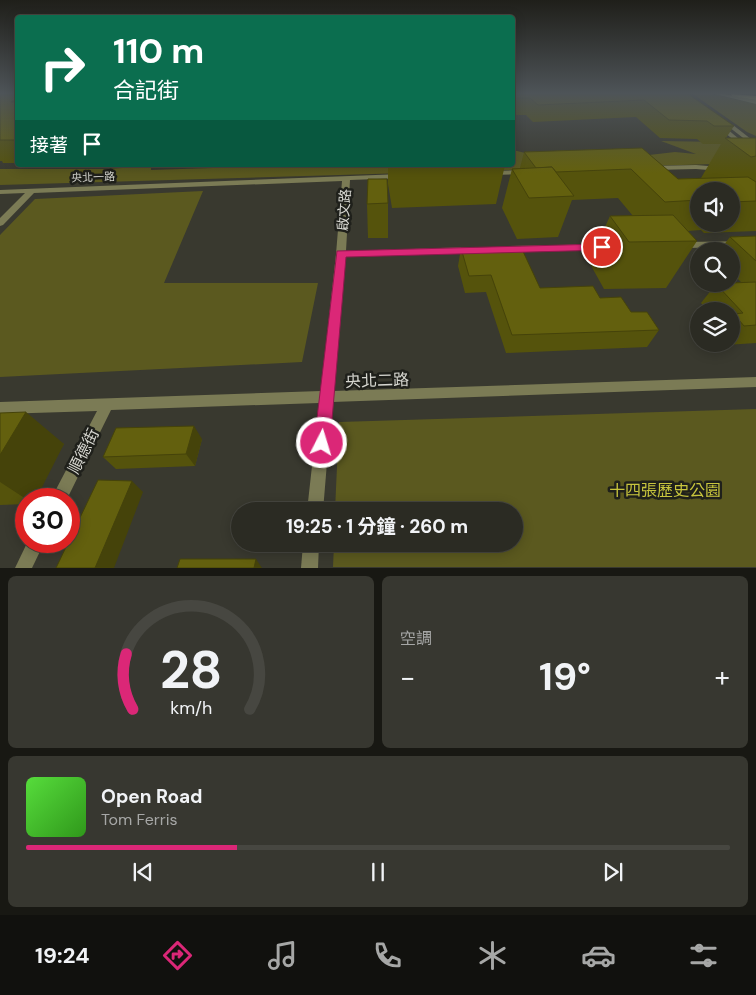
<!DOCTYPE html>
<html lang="zh-TW">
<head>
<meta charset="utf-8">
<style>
	body { margin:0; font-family:"DM Sans","Noto Sans TC",sans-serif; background:#373730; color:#f1f3f6; height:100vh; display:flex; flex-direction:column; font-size:19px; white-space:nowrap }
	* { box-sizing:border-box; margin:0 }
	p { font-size:16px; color:#a6a7a6 }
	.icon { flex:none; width:28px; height:28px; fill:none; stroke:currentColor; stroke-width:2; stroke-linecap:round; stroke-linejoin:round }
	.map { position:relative; height:568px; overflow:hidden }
	.details { display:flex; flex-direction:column; gap:8px; padding:8px; background:#181813; flex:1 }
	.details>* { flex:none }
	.guide { position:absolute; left:15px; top:15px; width:500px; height:152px; border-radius:5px; box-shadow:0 2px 12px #0003,0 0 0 1px #474741; background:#0b6e4f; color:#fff; overflow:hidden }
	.controls { position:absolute; left:690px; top:182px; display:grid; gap:10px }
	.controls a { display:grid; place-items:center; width:50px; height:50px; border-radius:50%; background:#2b2b23; box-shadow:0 2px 12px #0003,0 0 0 1px #474741; font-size:25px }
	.speed { position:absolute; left:15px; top:488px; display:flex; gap:10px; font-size:25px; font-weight:700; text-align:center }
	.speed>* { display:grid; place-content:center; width:65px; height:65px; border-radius:50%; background:#2b2b23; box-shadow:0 2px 12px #0003,0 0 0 1px #474741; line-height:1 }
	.speed .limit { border:8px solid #d22; background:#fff; color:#111 }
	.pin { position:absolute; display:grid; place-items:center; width:42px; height:42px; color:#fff; margin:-21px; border:2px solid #fff; border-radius:50%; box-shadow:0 1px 5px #0007 }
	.me { position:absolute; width:55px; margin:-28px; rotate:5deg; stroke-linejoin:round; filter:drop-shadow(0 0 4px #0008) }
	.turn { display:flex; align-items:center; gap:18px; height:105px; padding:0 15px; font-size:22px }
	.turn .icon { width:65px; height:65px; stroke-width:2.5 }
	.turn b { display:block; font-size:35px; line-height:42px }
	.then { display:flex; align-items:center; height:48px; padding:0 15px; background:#0003; gap:10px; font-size:19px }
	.big { font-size:38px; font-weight:700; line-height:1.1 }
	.details .widget { flex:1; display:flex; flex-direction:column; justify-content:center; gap:8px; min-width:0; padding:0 18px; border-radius:8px; background:#373730 }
	.details .dial { align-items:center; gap:0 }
	.dial svg { height:130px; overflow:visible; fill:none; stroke:#474741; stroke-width:7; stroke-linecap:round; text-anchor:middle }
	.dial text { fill:#f1f3f6; stroke:none }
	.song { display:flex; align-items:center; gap:15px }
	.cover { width:60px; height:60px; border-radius:8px; background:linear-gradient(135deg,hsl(110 70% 55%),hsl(110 70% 35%)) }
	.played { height:5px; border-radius:2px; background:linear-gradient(90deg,#db2777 30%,#474741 30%) }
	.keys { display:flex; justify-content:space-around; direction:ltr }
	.heat { display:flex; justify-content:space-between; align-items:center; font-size:28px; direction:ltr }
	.details .tiles { flex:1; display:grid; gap:8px; grid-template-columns:1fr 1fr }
	.widget:last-child { grid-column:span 2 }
	.trip { position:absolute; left:231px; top:502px; width:292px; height:50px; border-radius:25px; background:#2b2b23; box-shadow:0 2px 12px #0003,0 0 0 1px #474741; font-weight:700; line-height:50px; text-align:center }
	.menu { display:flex; height:80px; justify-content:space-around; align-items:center; background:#11110e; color:#a6a7a6 }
	.menu .icon { width:35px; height:35px }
	.menu .on { color:#db2777 }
	.menu b { font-size:22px; color:#f1f3f6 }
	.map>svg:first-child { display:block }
</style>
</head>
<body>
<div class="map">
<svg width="756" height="568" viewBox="0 0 756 568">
	<rect width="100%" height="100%" fill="#39392f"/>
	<g fill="#5b591f">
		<polygon points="693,94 712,94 756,104 756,136 747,132"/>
		<polygon points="661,141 721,142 751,163 0,185 0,169 107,169 151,166 151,170 243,167 257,165 512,165 513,150 542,157 640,156 675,152 696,154"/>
		<polygon points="203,191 164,283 318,283 302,362 0,377 0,235 35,199"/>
		<polygon points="756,409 756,567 333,567 334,544 515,544 515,511 335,511 339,422"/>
	</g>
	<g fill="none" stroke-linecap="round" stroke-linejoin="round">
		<g fill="#7b7b55" fill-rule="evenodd">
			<polygon points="717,124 721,124 756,153 756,159 717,126"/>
			<polygon points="729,125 733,125 756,143 756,148 729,127"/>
			<polygon points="696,165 721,167 725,169 721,171 696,169 653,170 649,168 653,166"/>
			<polygon points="524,170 528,172 527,174 491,175 487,173 491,171"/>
			<polygon points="401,174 405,176 404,178 350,180 346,251 472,247 477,250 472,253 345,257 333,391 756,377 756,387 332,402 323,511 307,511 319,403 111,410 67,499 51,499 97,411 0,414 0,402 321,391 336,254 342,181 34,193 3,225 0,226 0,218 25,193 0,194 0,190"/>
			<polygon points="756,241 756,247 682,248 677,245 682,242"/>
			<polygon points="607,244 610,245 612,247 610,249 509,252 504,249 509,246"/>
			<polygon points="28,541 45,541 32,568 15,568"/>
			<polygon points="303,544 319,544 318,568 301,568"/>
		</g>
		<polygon fill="#a0a062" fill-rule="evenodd" points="715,94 724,94 756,100 756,104"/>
		<polygon fill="#d7d673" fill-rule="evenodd" points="731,94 756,96 756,100 732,96"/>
	</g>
	<g fill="#55530c" fill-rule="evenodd">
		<polygon points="0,94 18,94 18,163 3,163 2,161 0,161"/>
		<path d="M512,94H688L734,126L726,138H756V231L704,233L701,230L688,231L697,241L666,288L604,289L589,262L610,216H633L618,198L572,200L558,237L517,239L502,208L512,169L520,168L524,152L642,148L678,179L701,178L721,144H703L697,139L660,138L636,117L533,122L526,115H512ZM699,191H731V224H699Z"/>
		<polygon points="150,165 195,165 194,167 152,168"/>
		<polygon points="388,165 505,165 496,204 392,208 388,184"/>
		<polygon points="388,203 388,238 368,238 367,204"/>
		<polygon points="756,236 756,343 726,345 725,344 731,344 731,311 708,311 701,303 716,284 731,284 741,282 731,272 731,251 719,251 730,237"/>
		<polygon points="461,248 540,288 600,298 631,312 659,330 647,347 506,353 486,292 465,293 458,266"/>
		<polygon points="0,413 64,444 26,499 26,504 0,505"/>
		<polygon points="202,439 195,466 116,469 103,457"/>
	</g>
	<g fill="#45430a">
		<polygon points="18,98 18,112 11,102"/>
		<polygon points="26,412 64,444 36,499 26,499 0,482 0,455"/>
		<polygon points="194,426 202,439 195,466 186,454"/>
		<polygon points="132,481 143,492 114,568 95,568"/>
		<polygon points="256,559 262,568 254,568"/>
	</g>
	<g fill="#63600e" stroke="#45430a">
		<polygon points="0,94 18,94 18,98 11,102 18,102 18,140 0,140"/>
		<polygon points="512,94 688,94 734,126 714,126 707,121 669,120 644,100 538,105 530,98 512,98"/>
		<polygon points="725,138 756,138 756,156 751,157"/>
		<polygon points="642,148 678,179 748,177 756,182 756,201 731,202 731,191 699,191 699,200 665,202 631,169 556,172 552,167 536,168 524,152"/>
		<polygon points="552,167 574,196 529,198 512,169"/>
		<polygon points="368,179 387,179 388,203 367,204"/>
		<polygon points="673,215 697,241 629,242 610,216"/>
		<polygon points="756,236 756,261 730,237"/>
		<polygon points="521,247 540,288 593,286 600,298 621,297 631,312 647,312 659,330 512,335 491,275 469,276 461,248"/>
		<polygon points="756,282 756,325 744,326 734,314 743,313 716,284 731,284 731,283"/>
		<polygon points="26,412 0,455 0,413"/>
		<polygon points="194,426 186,454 103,457 116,428"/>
		<polygon points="98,480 132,481 95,568 56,568"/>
		<polygon points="180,559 256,559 254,568 177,568"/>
	</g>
	<linearGradient id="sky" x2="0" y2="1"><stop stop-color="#1f1f1a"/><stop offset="0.54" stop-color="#4e5458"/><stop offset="1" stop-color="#4e5458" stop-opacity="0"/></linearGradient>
	<rect width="756" height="173" fill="url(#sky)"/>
	<polygon fill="#db2777" stroke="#8e194d" points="602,244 605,245 607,247 605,250 346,257 330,443 327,449 322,451 316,449 314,443 337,251"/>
	<g text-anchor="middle" stroke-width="5" stroke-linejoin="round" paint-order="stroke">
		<g font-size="11" fill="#d6d6d0" stroke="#1f201b">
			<text transform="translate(93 177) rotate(-2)" y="4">央北一路</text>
		</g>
		<g font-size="14" fill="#d6d6d0" stroke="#1f201b">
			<text transform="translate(344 210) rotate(-86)" y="5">啟文路</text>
		</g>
		<g font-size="16" fill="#d6d6d0" stroke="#1f201b">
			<text transform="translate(377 380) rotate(-2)" y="6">央北二路</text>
			<text transform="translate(83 451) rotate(-63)" y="6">順德街</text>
		</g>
		<g font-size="16" fill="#c8c53d" stroke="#1f201b">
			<text x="665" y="496">十四張歷史公園</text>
		</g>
	</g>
</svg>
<div class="controls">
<a><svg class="icon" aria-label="sound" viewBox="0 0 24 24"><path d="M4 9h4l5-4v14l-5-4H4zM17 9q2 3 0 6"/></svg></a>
<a><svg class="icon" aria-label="search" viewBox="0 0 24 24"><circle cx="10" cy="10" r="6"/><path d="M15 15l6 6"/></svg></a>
<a><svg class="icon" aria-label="layers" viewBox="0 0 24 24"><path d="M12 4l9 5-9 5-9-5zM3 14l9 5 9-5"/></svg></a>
</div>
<div class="speed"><div class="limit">30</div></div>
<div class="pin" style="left:602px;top:247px;background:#d93025"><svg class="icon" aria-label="arrive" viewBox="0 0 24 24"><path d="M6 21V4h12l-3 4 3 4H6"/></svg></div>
<svg class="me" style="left:322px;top:443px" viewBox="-20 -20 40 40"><circle r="17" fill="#db2777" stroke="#fff" stroke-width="3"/><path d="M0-11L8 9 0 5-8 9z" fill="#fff"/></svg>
<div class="trip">19:25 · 1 分鐘 · 260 m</div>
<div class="guide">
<div class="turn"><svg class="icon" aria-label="right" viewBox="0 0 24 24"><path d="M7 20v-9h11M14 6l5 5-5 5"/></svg><div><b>110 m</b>合記街</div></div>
<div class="then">接著<svg class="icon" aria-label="arrive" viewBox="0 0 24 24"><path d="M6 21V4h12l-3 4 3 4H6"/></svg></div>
</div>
</div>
<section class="details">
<div class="tiles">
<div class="widget dial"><svg viewBox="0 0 100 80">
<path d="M14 69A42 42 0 1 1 86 69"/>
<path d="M14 69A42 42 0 0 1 10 35" stroke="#db2777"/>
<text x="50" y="56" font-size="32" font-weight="700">28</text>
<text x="50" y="72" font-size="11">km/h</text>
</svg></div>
<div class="widget"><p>空調</p>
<div class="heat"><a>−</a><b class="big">19°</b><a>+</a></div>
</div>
<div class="widget">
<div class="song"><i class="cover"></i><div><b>Open Road</b><p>Tom Ferris</p></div></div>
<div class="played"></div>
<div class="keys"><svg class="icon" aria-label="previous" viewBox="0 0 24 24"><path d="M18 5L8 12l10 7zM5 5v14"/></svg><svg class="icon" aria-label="pause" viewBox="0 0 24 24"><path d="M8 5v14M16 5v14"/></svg><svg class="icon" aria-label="next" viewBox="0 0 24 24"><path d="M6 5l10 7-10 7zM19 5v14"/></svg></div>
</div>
</div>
</section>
<nav class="menu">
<b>19:24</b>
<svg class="icon on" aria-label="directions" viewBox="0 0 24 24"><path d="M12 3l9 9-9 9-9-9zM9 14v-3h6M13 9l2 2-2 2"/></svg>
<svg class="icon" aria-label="music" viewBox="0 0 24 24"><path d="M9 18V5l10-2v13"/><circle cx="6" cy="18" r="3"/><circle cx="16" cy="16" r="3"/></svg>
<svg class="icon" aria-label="phone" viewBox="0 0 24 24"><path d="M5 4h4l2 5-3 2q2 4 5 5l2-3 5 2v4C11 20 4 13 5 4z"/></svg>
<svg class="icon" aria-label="climate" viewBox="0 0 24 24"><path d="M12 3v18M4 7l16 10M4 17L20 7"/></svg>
<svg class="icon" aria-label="car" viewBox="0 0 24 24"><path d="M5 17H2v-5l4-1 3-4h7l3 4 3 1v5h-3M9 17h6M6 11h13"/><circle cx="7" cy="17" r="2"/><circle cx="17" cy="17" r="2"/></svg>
<svg class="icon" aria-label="filters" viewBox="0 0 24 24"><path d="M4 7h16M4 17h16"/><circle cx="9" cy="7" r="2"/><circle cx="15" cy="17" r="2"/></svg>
</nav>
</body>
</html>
